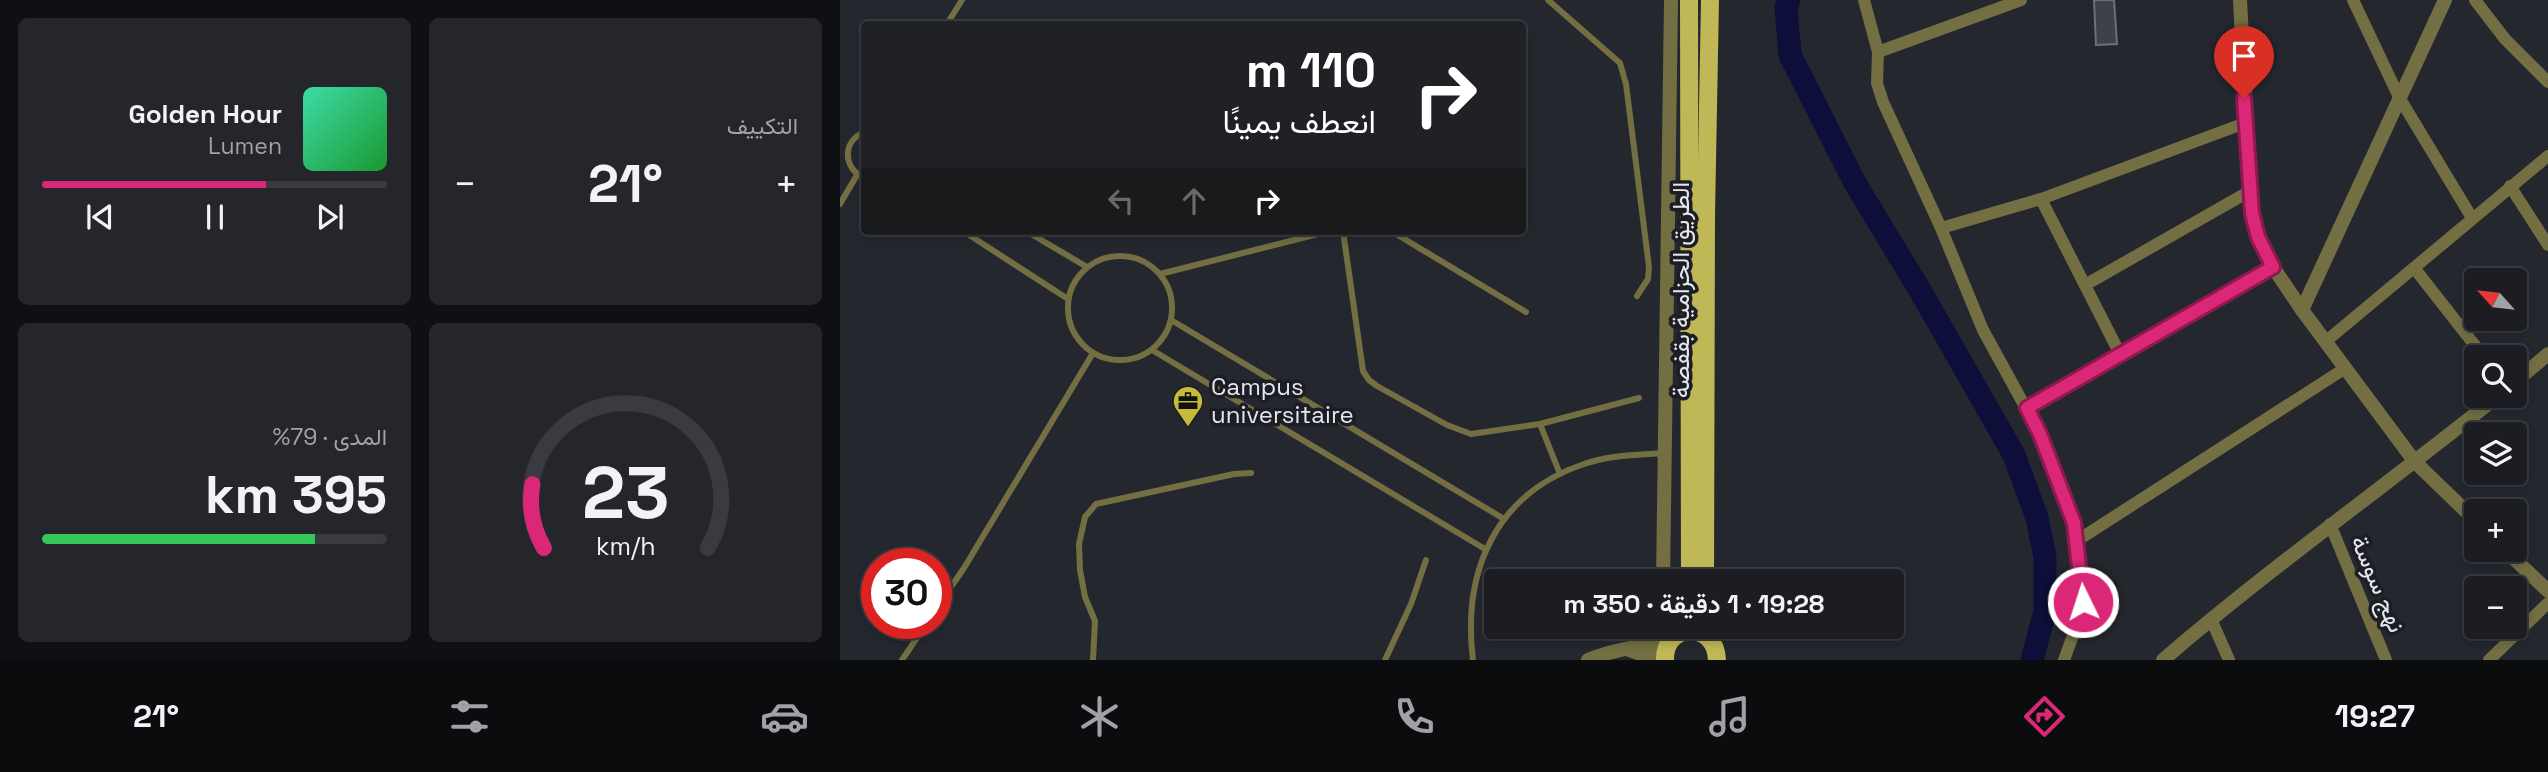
<!DOCTYPE html>
<html lang="ar">
<head>
<meta charset="utf-8">
<style>
	body { margin:0; font-family:"Space Grotesk",Vazirmatn,sans-serif; background:#25262b; color:#f1f3f6; direction:rtl; height:100vh; display:flex; flex-direction:column; font-size:26px; white-space:nowrap }
	* { box-sizing:border-box; margin:0 }
	p { font-size:23px; color:#a0a2a6 }
	.icon { flex:none; width:38px; height:38px; fill:none; stroke:currentColor; stroke-width:2; stroke-linecap:round; stroke-linejoin:round }
	.map { position:relative; flex:1; overflow:hidden; direction:ltr }
	.details { display:flex; flex-direction:column; gap:18px; padding:18px; background:#0f1013; width:840px }
	.details>* { flex:none }
	.banner { position:absolute; left:21px; top:21px; width:665px; height:214px; border-radius:7px; box-shadow:0 4px 10px #0003,0 0 0 2px #3a3b41; direction:rtl; background:#202124; color:#fff; overflow:hidden }
	.needle { width:46px; rotate:297deg }
	.buttons { position:absolute; left:1624px; top:268px; display:grid; gap:14px }
	.buttons a { display:grid; place-items:center; width:63px; height:63px; border-radius:7px; background:#1c1d23; box-shadow:0 4px 10px #0003,0 0 0 2px #3a3b41; font-size:35px }
	.speed { position:absolute; left:21px; top:548px; display:flex; gap:14px; font-size:35px; font-weight:700; text-align:center }
	.speed>* { display:grid; place-content:center; width:91px; height:91px; border-radius:50%; background:#1c1d23; box-shadow:0 4px 10px #0003,0 0 0 2px #3a3b41; line-height:1 }
	.speed .limit { border:10px solid #d22; background:#fff; color:#111 }
	.pin { position:absolute; display:grid; place-items:center; width:60px; height:60px; color:#fff; margin:-72px -30px; border-radius:50% 50% 50% 0; rotate:-45deg; box-shadow:0 0 7px #0007 }
	.pin .icon { rotate:45deg }
	.me { position:absolute; width:77px; margin:-38px; rotate:356deg; stroke-linejoin:round; filter:drop-shadow(0 0 5px #0008) }
	.turn { display:flex; align-items:center; gap:24px; height:147px; padding:0 35px; font-size:32px }
	.turn .icon { width:91px; height:91px; stroke-width:2.5 }
	.turn b { display:block; font-size:49px; line-height:60px }
	.lanes { display:flex; align-items:center; height:66px; padding:0 35px; background:#0003; justify-content:center; gap:35px; direction:ltr }
	.lanes .off { opacity:.35 }
	.big { font-size:52px; font-weight:600; line-height:1.1 }
	.details .tile { flex:1; display:flex; flex-direction:column; justify-content:center; gap:10px; min-width:0; padding:0 24px; border-radius:10px; background:#25262b }
	.details .dial { align-items:center; gap:0 }
	.dial svg { height:182px; overflow:visible; fill:none; stroke:#3a3b41; stroke-width:7; stroke-linecap:round; text-anchor:middle }
	.dial text { fill:#f1f3f6; stroke:none }
	.song { display:flex; align-items:center; gap:21px }
	.cover { width:84px; height:84px; border-radius:10px; background:linear-gradient(135deg,hsl(160 70% 55%),hsl(130 70% 35%)) }
	.played { height:7px; border-radius:4px; background:linear-gradient(90deg,#db2777 65%,#3a3b41 65%) }
	.keys { display:flex; justify-content:space-around; direction:ltr }
	.heat { display:flex; justify-content:space-between; align-items:center; font-size:38px; direction:ltr }
	.charge { height:10px; border-radius:5px; background:linear-gradient(90deg,#34c759 79%,#3a3b41 0) }
	.details .tiles { flex:1; display:grid; gap:18px; grid-template-columns:repeat(2,1fr) }
	.trip { position:absolute; left:644px; top:569px; width:420px; height:70px; border-radius:7px; background:#1c1d23; box-shadow:0 4px 10px #0003,0 0 0 2px #3a3b41; font-weight:600; line-height:70px; text-align:center; direction:rtl }
	.dock { display:flex; height:112px; justify-content:space-around; align-items:center; background:#0b0c0e; color:#a0a2a6 }
	.dock .icon { width:49px; height:49px }
	.dock .active { color:#db2777 }
	.dock b { font-size:32px; color:#f1f3f6 }
	main { display:flex; flex:1; min-height:0 }
	.map>svg:first-child { display:block }
</style>
</head>
<body>
<main>
<div class="map">
<svg width="1708" height="660" viewBox="0 0 1708 660">
	<rect width="100%" height="100%" fill="#25272f"/>
	<g fill="none" stroke-linecap="round" stroke-linejoin="round">
		<polyline stroke="#0d0e39" stroke-width="23" points="949,0 946,8 950,55 1015,183 1081,292 1174,455 1197,518 1205,557 1205,611 1192,660"/>
	</g>
	<polygon fill="#3f414a" stroke="#6d7079" stroke-width="2" points="1254,0 1274,0 1277,44 1256,45"/>
	<g fill="none" stroke-linecap="round" stroke-linejoin="round">
		<g stroke="#736f43" stroke-width="6">
			<polyline points="708,0 780,63 786,84 809,267 808,279 797,296"/>
			<polyline points="107,24 122,0"/>
			<path d="M24,132C2,142 3,168 24,178"/>
			<polyline points="0,204 17,175"/>
			<polyline points="123,231 228,299"/>
			<polyline points="186,231 247,267"/>
			<polyline points="503,231 523,371 529,380 537,386 607,425 631,434 700,424 799,398"/>
			<polyline points="551,231 686,312"/>
			<circle cx="280" cy="308" r="52"/>
			<polyline points="320,274 490,231"/>
			<polyline points="331,320 664,519"/>
			<polyline points="312,350 645,549"/>
			<polyline points="700,424 720,474"/>
			<polyline points="96,609 124,568 253,353"/>
			<polyline points="62,660 87,623"/>
			<polyline points="253,660 255,621 245,597 240,570 239,544 245,517 256,504 394,474 411,473"/>
			<polyline points="545,660 571,604 586,560"/>
			<path d="M633,660C622,572 655,494 744,464C770,455 797,455 823,453"/>
		</g>
		<g stroke="#736f43" stroke-width="12">
			<polyline points="1024,0 1038,52 1037,83 1043,102 1101,228 1143,330 1200,434 1234,523 1243,608 1224,660"/>
			<polyline points="1513,0 1559,97 1632,218"/>
			<polyline points="1635,0 1665,39 1708,82"/>
			<polyline points="1038,52 1181,0"/>
			<polyline points="1670,186 1708,245"/>
			<polyline points="1201,199 1280,354"/>
			<polyline points="1101,228 1201,199 1405,123"/>
			<polyline points="1575,269 1644,357"/>
			<polyline points="1245,285 1410,191"/>
			<polyline points="1485,342 1708,156"/>
			<polyline points="1187,408 1433,267"/>
			<polyline points="1490,524 1546,660"/>
			<polyline points="1238,540 1504,369"/>
			<polyline points="1371,619 1389,660"/>
			<polyline points="1649,660 1708,603"/>
		</g>
		<g stroke="#736f43" stroke-width="14">
			<polyline points="1400,0 1411,204 1418,237 1433,267 1462,310 1575,462 1636,521"/>
			<polyline points="1462,310 1605,0"/>
			<polyline points="1675,382 1708,354"/>
			<polyline points="1665,550 1708,591"/>
			<polyline points="823,581 831,0"/>
			<polyline points="789,650 818,660"/>
			<polyline points="813,652 820,626"/>
			<path d="M748,660C775,649 799,645 828,644"/>
			<path d="M1323,660C1431,567 1547,485 1658,396"/>
		</g>
		<g stroke="#c0b756" stroke-width="18">
			<polyline points="849,0 850,581"/>
			<polyline points="865,581 866,215 870,0"/>
			<path d="M825,660C824,622 876,621 877,660"/>
		</g>
	</g>
	<g fill="none" stroke-linecap="round" stroke-linejoin="round">
		<g stroke="#8e194d" stroke-width="18">
			<polyline id="route" points="1243,602 1234,523 1200,434 1187,408 1433,267 1418,237 1412,213 1404,98"/>
		</g>
		<use href="#route" stroke="#db2777" stroke-width="12"/>
	</g>
	<defs>
		<g id="office-pin" transform="scale(1.575)"><path d="M0 17L-7.5 6A9.5 9.5 0 1 1 7.5 6Z" fill="#c7bb3c" stroke="#1c1d25"/><path d="M-6-3h4V-5.5h4V-3h4V5H-6ZM-1-4.5V-3h2v-1.5ZM-6 0V1H6V0Z" fill="#111"/></g>
	</defs>
	<g fill-rule="evenodd">
		<use href="#office-pin" x="348" y="401"/>
	</g>
	<g text-anchor="middle" stroke-width="7" stroke-linejoin="round" paint-order="stroke">
		<g font-size="24" fill="#e5e7ec" stroke="#1c1d25">
			<text transform="translate(841 290) rotate(-90)" y="8">الطريق الحزامية بقفصة</text>
			<text transform="translate(1538 584) rotate(67)" y="8">نهج سوسة</text>
		</g>
		<g font-size="24" fill="#e5e7ec" stroke="#1c1d25" text-anchor="start">
			<text x="371" y="395">Campus<tspan x="371" dy="28">universitaire</tspan></text>
		</g>
	</g>
</svg>
<div class="buttons">
<a><svg class="needle" viewBox="-14 -14 28 28"><path d="M0-13l5 13h-10z" fill="#e53935"/><path d="M0 13l5-13h-10z" fill="#a0a2a6"/></svg></a>
<a><svg class="icon" aria-label="search" viewBox="0 0 24 24"><circle cx="10" cy="10" r="6"/><path d="M15 15l6 6"/></svg></a>
<a><svg class="icon" aria-label="layers" viewBox="0 0 24 24"><path d="M12 4l9 5-9 5-9-5zM3 14l9 5 9-5"/></svg></a>
<a>+</a>
<a>−</a>
</div>
<div class="speed"><div class="limit">30</div></div>
<div class="pin" style="left:1404px;top:98px;background:#d93025"><svg class="icon" aria-label="arrive" viewBox="0 0 24 24"><path d="M6 21V4h12l-3 4 3 4H6"/></svg></div>
<svg class="me" style="left:1243px;top:602px" viewBox="-20 -20 40 40"><circle r="17" fill="#db2777" stroke="#fff" stroke-width="3"/><path d="M0-11L8 9 0 5-8 9z" fill="#fff"/></svg>
<div class="trip">19:28 · 1 دقيقة · 350 m</div>
<div class="banner">
<div class="turn"><svg class="icon" aria-label="right" viewBox="0 0 24 24"><path d="M7 20v-9h11M14 6l5 5-5 5"/></svg><div><b>110 m</b>انعطف يمينًا</div></div>
<div class="lanes"><svg class="icon off" aria-label="left" viewBox="0 0 24 24"><path d="M17 20v-9H6M10 6l-5 5 5 5"/></svg><svg class="icon off" aria-label="ahead" viewBox="0 0 24 24"><path d="M12 20V5M6 11l6-6 6 6"/></svg><svg class="icon" aria-label="right" viewBox="0 0 24 24"><path d="M7 20v-9h11M14 6l5 5-5 5"/></svg></div>
</div>
</div>
<section class="details">
<div class="tiles">
<div class="tile"><p>التكييف</p>
<div class="heat"><a>−</a><b class="big">21°</b><a>+</a></div>
</div>
<div class="tile">
<div class="song"><i class="cover"></i><div><b>Golden Hour</b><p>Lumen</p></div></div>
<div class="played"></div>
<div class="keys"><svg class="icon" aria-label="previous" viewBox="0 0 24 24"><path d="M18 5L8 12l10 7zM5 5v14"/></svg><svg class="icon" aria-label="pause" viewBox="0 0 24 24"><path d="M8 5v14M16 5v14"/></svg><svg class="icon" aria-label="next" viewBox="0 0 24 24"><path d="M6 5l10 7-10 7zM19 5v14"/></svg></div>
</div>
<div class="tile dial"><svg viewBox="0 0 100 80">
<path d="M14 69A42 42 0 1 1 86 69"/>
<path d="M14 69A42 42 0 0 1 9 41" stroke="#db2777"/>
<text x="50" y="56" font-size="32" font-weight="700">23</text>
<text x="50" y="72" font-size="11">km/h</text>
</svg></div>
<div class="tile"><p>المدى · 79%</p><b class="big">395 km</b><div class="charge"></div></div>
</div>
</section>
</main>
<nav class="dock">
<b>19:27</b>
<svg class="icon active" aria-label="directions" viewBox="0 0 24 24"><path d="M12 3l9 9-9 9-9-9zM9 14v-3h6M13 9l2 2-2 2"/></svg>
<svg class="icon" aria-label="music" viewBox="0 0 24 24"><path d="M9 18V5l10-2v13"/><circle cx="6" cy="18" r="3"/><circle cx="16" cy="16" r="3"/></svg>
<svg class="icon" aria-label="phone" viewBox="0 0 24 24"><path d="M5 4h4l2 5-3 2q2 4 5 5l2-3 5 2v4C11 20 4 13 5 4z"/></svg>
<svg class="icon" aria-label="climate" viewBox="0 0 24 24"><path d="M12 3v18M4 7l16 10M4 17L20 7"/></svg>
<svg class="icon" aria-label="car" viewBox="0 0 24 24"><path d="M5 17H2v-5l4-1 3-4h7l3 4 3 1v5h-3M9 17h6M6 11h13"/><circle cx="7" cy="17" r="2"/><circle cx="17" cy="17" r="2"/></svg>
<svg class="icon" aria-label="filters" viewBox="0 0 24 24"><path d="M4 7h16M4 17h16"/><circle cx="9" cy="7" r="2"/><circle cx="15" cy="17" r="2"/></svg>
<b>21°</b>
</nav>
</body>
</html>
